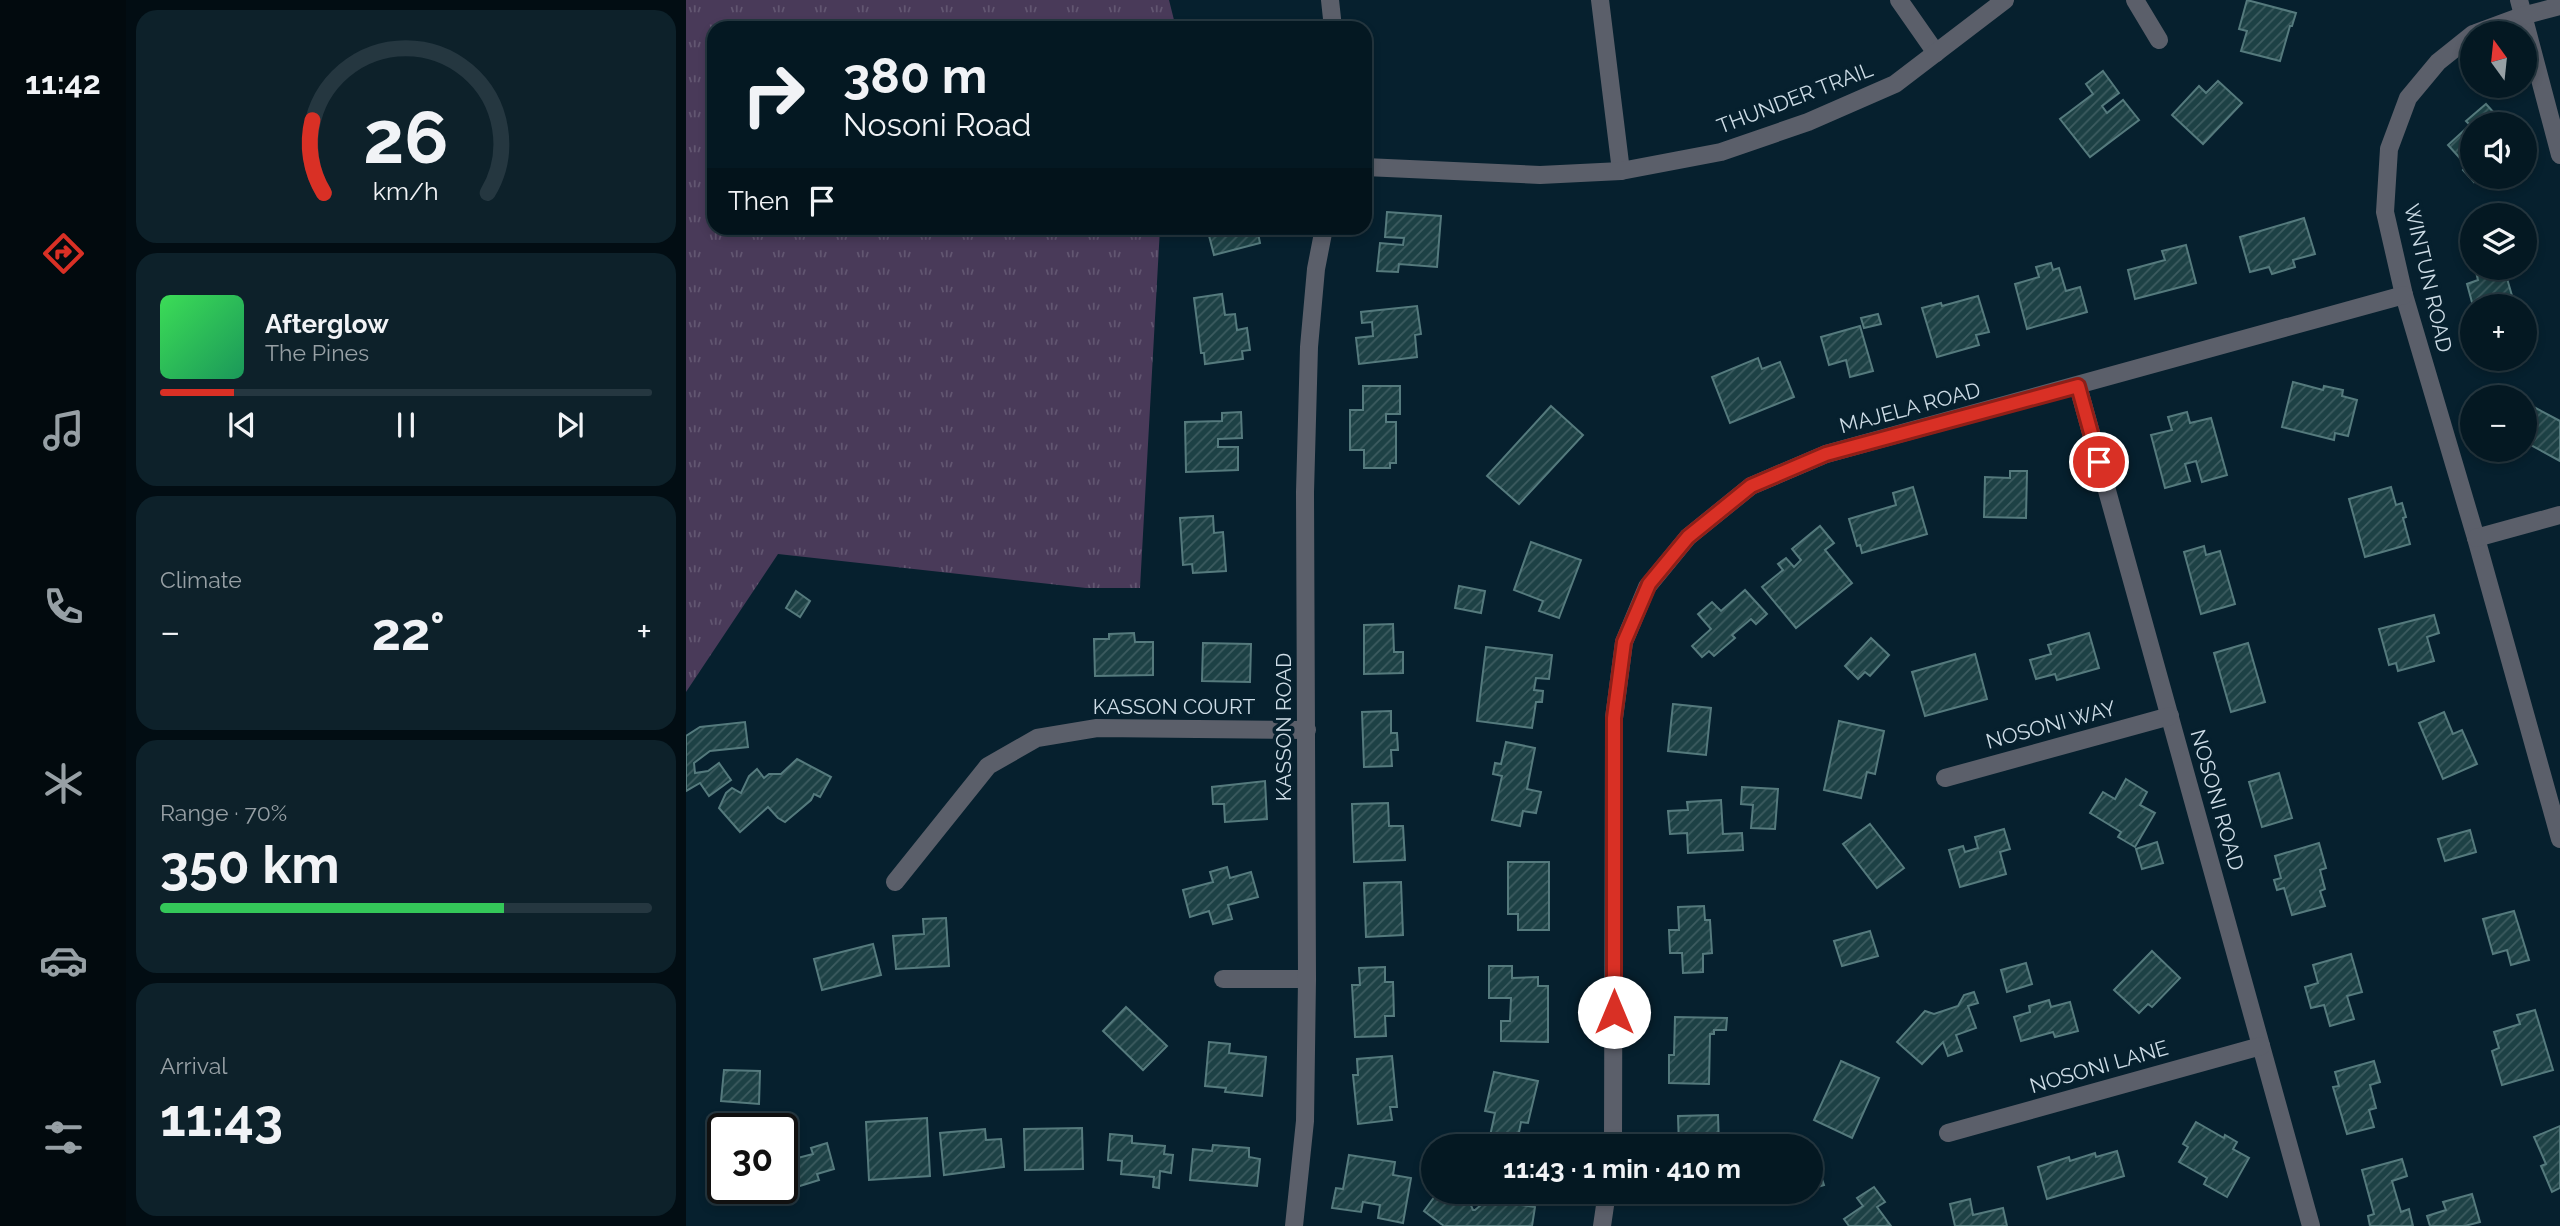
<!DOCTYPE html>
<html lang="en">
<head>
<meta charset="utf-8">
<style>
	body { margin:0; font-family:Raleway,sans-serif; background:#0d212a; color:#f1f3f6; height:100vh; display:flex; flex-direction:column; font-size:26px; white-space:nowrap }
	* { box-sizing:border-box; margin:0 }
	p { font-size:23px; color:#97a0a5 }
	.icon { flex:none; width:38px; height:38px; fill:none; stroke:currentColor; stroke-width:2; stroke-linecap:round; stroke-linejoin:round }
	.map { position:relative; flex:1; overflow:hidden }
	.drawer { display:flex; flex-direction:column; gap:10px; padding:10px; background:#020d13; width:560px }
	.drawer>* { flex:none }
	.hud { position:absolute; left:21px; top:21px; width:665px; height:214px; border-radius:21px; box-shadow:0 4px 10px #0003,0 0 0 2px #253740; background:#041822; color:#f1f3f6; overflow:hidden }
	.needle { width:46px; rotate:345deg }
	.fabs { position:absolute; left:1774px; top:21px; display:grid; gap:14px }
	.fabs a { display:grid; place-items:center; width:77px; height:77px; border-radius:50%; background:#041822; box-shadow:0 4px 10px #0003,0 0 0 2px #253740; font-size:35px }
	.speed { position:absolute; left:21px; top:1113px; display:flex; gap:14px; font-size:35px; font-weight:700; text-align:center }
	.speed>* { display:grid; place-content:center; width:91px; height:91px; border-radius:50%; background:#041822; box-shadow:0 4px 10px #0003,0 0 0 2px #253740; line-height:1 }
	.speed .limit { border:4px solid #111; border-radius:10px; background:#fff; color:#111 }
	.pin { position:absolute; display:grid; place-items:center; width:60px; height:60px; color:#fff; margin:-30px; border:4px solid #fff; border-radius:50%; box-shadow:0 2px 7px #0007 }
	.me { position:absolute; width:77px; margin:-38px; rotate:0deg; stroke-linejoin:round; filter:drop-shadow(0 0 5px #0008) }
	.turn { display:flex; align-items:center; gap:24px; height:147px; padding:0 21px; font-size:32px }
	.turn .icon { width:91px; height:91px; stroke-width:2.5 }
	.turn b { display:block; font-size:49px; line-height:60px }
	.then { display:flex; align-items:center; height:66px; padding:0 21px; background:#0003; gap:14px; font-size:26px }
	.big { font-size:52px; font-weight:700; line-height:1.1 }
	.drawer .tile { flex:1; display:flex; flex-direction:column; justify-content:center; gap:10px; min-width:0; padding:0 24px; border-radius:21px; background:#0d212a }
	.drawer .dial { align-items:center; gap:0 }
	.dial svg { height:182px; overflow:visible; fill:none; stroke:#253740; stroke-width:7; stroke-linecap:round; text-anchor:middle }
	.dial text { fill:#f1f3f6; stroke:none }
	.song { display:flex; align-items:center; gap:21px }
	.cover { width:84px; height:84px; border-radius:10px; background:linear-gradient(135deg,hsl(130 70% 55%),hsl(150 70% 35%)) }
	.played { height:7px; border-radius:4px; background:linear-gradient(90deg,#d93025 15%,#253740 15%) }
	.keys { display:flex; justify-content:space-around; direction:ltr }
	.heat { display:flex; justify-content:space-between; align-items:center; font-size:38px; direction:ltr }
	.charge { height:10px; border-radius:5px; background:linear-gradient(90deg,#34c759 70%,#253740 0) }
	.trip { position:absolute; left:735px; top:1134px; width:402px; height:70px; border-radius:35px; background:#041822; box-shadow:0 4px 10px #0003,0 0 0 2px #253740; font-weight:700; line-height:70px; text-align:center }
	main { display:flex; flex:1; min-height:0 }
	.menu { display:flex; flex-direction:column; width:126px; justify-content:space-around; align-items:center; background:#020a0e; color:#97a0a5 }
	.menu .icon { width:49px; height:49px }
	.menu .selected { color:#d93025 }
	.menu b { font-size:32px; color:#f1f3f6 }
	.map>svg:first-child { display:block }
</style>
</head>
<body>
<main>
<nav class="menu">
<b>11:42</b>
<svg class="icon selected" aria-label="directions" viewBox="0 0 24 24"><path d="M12 3l9 9-9 9-9-9zM9 14v-3h6M13 9l2 2-2 2"/></svg>
<svg class="icon" aria-label="music" viewBox="0 0 24 24"><path d="M9 18V5l10-2v13"/><circle cx="6" cy="18" r="3"/><circle cx="16" cy="16" r="3"/></svg>
<svg class="icon" aria-label="phone" viewBox="0 0 24 24"><path d="M5 4h4l2 5-3 2q2 4 5 5l2-3 5 2v4C11 20 4 13 5 4z"/></svg>
<svg class="icon" aria-label="climate" viewBox="0 0 24 24"><path d="M12 3v18M4 7l16 10M4 17L20 7"/></svg>
<svg class="icon" aria-label="car" viewBox="0 0 24 24"><path d="M5 17H2v-5l4-1 3-4h7l3 4 3 1v5h-3M9 17h6M6 11h13"/><circle cx="7" cy="17" r="2"/><circle cx="17" cy="17" r="2"/></svg>
<svg class="icon" aria-label="filters" viewBox="0 0 24 24"><path d="M4 7h16M4 17h16"/><circle cx="9" cy="7" r="2"/><circle cx="15" cy="17" r="2"/></svg>
</nav>
<section class="drawer">
<div class="tile dial"><svg viewBox="0 0 100 80">
<path d="M14 69A42 42 0 1 1 86 69"/>
<path d="M14 69A42 42 0 0 1 9 37" stroke="#d93025"/>
<text x="50" y="56" font-size="32" font-weight="700">26</text>
<text x="50" y="72" font-size="11">km/h</text>
</svg></div>
<div class="tile">
<div class="song"><i class="cover"></i><div><b>Afterglow</b><p>The Pines</p></div></div>
<div class="played"></div>
<div class="keys"><svg class="icon" aria-label="previous" viewBox="0 0 24 24"><path d="M18 5L8 12l10 7zM5 5v14"/></svg><svg class="icon" aria-label="pause" viewBox="0 0 24 24"><path d="M8 5v14M16 5v14"/></svg><svg class="icon" aria-label="next" viewBox="0 0 24 24"><path d="M6 5l10 7-10 7zM19 5v14"/></svg></div>
</div>
<div class="tile"><p>Climate</p>
<div class="heat"><a>−</a><b class="big">22°</b><a>+</a></div>
</div>
<div class="tile"><p>Range · 70%</p><b class="big">350 km</b><div class="charge"></div></div>
<div class="tile"><p>Arrival</p><b class="big">11:43</b></div>
</section>
<div class="map">
<svg width="1874" height="1226" viewBox="0 0 1874 1226">
	<defs>
		<pattern id="grass-tufts" width="24" height="20" patternUnits="userSpaceOnUse" patternTransform="scale(1.75)"><rect width="24" height="20" fill="#493a59"/><path d="M3 7l-1-3M5 7V3M7 7l1-3M15 17l-1-3M17 17v-4M19 17l1-3" fill="none" stroke="#625671"/></pattern>
		<pattern id="building-hatch" width="6" height="6" patternUnits="userSpaceOnUse" patternTransform="scale(1.75)"><rect width="6" height="6" fill="#1d4145"/><path d="M-1 1l2-2M0 6l6-6M5 7l2-2" fill="none" stroke="#3d5c60"/></pattern>
	</defs>
	<rect width="100%" height="100%" fill="#06202e"/>
	<polygon fill="url(#grass-tufts)" points="0,0 483,0 490,28 28,28 28,228 474,228 454,588 400,588 92,554 0,692"/>
	<g fill="url(#building-hatch)" stroke="#557a7d" stroke-width="2">
		<polygon points="1561,0 1610,13 1606,26 1604,26 1594,61 1555,51 1561,31 1553,29"/>
		<polygon points="1417,71 1433,93 1416,106 1421,113 1437,100 1453,120 1404,157 1374,119 1407,94 1400,84"/>
		<polygon points="1532,81 1556,103 1517,144 1486,115 1513,86 1520,93"/>
		<polygon points="1800,104 1818,124 1787,124 1787,177 1794,177 1788,182 1777,170 1781,166 1762,145 1784,125 1780,121"/>
		<polygon points="701,212 755,216 751,267 713,264 712,272 691,271 694,243 717,245 718,238 699,237"/>
		<polygon points="1618,218 1629,254 1607,260 1609,267 1586,274 1583,267 1564,272 1554,237"/>
		<polygon points="521,228 571,228 574,243 528,255"/>
		<polygon points="1500,245 1510,283 1449,299 1442,270 1479,260 1476,251"/>
		<polygon points="1365,263 1367,270 1373,268 1380,291 1394,287 1401,312 1341,329 1329,284 1353,277 1350,267"/>
		<polygon points="1789,268 1811,268 1813,276 1820,275 1829,306 1787,306 1781,284 1792,280"/>
		<polygon points="536,294 539,315 549,314 551,330 561,328 564,350 556,351 557,359 519,364 518,353 515,353 508,298"/>
		<polygon points="1292,296 1303,332 1290,335 1293,345 1251,357 1236,308 1255,303 1256,306"/>
		<polygon points="731,306 735,334 729,335 731,357 673,364 670,338 687,336 686,322 676,323 675,312"/>
		<polygon points="1192,314 1195,324 1178,328 1175,318"/>
		<polygon points="1174,326 1187,371 1164,377 1160,360 1143,365 1135,337"/>
		<polygon points="1072,358 1076,369 1094,362 1108,397 1044,423 1026,377"/>
		<polygon points="1607,382 1637,390 1638,386 1657,390 1656,396 1671,400 1662,436 1649,433 1648,440 1596,427"/>
		<polygon points="677,386 714,386 714,414 700,414 700,422 710,422 710,463 704,463 704,468 678,468 678,450 664,450 664,410 677,410"/>
		<polygon points="1842,404 1874,421 1874,461 1839,442 1839,409"/>
		<polygon points="865,406 897,435 833,504 801,476"/>
		<polygon points="555,412 556,438 532,439 532,447 552,447 552,470 500,472 499,422 536,421 536,413"/>
		<polygon points="1501,412 1504,423 1525,418 1541,475 1516,482 1510,461 1499,464 1504,481 1479,488 1465,435 1486,430 1482,417"/>
		<polygon points="1324,471 1341,471 1340,518 1298,517 1299,477 1324,478"/>
		<polygon points="1227,487 1241,534 1176,553 1174,545 1171,546 1163,519 1210,505 1207,493"/>
		<polygon points="1705,487 1710,505 1716,503 1720,517 1717,518 1724,544 1679,557 1663,499"/>
		<polygon points="527,516 528,533 537,532 540,571 507,573 506,564 497,565 494,518"/>
		<polygon points="1134,526 1148,543 1139,550 1166,583 1110,628 1076,587 1097,570 1092,564 1100,558 1108,567 1115,560 1106,549"/>
		<polygon points="845,542 895,560 873,618 853,611 857,601 828,590"/>
		<polygon points="1518,546 1520,555 1534,551 1549,604 1515,614 1498,552"/>
		<polygon points="773,586 799,591 795,613 769,608"/>
		<polygon points="1059,590 1081,614 1070,624 1065,619 1046,635 1049,638 1028,656 1023,651 1016,657 1006,646 1025,629 1012,614 1026,602 1035,611"/>
		<polygon points="110,591 124,601 114,617 100,608"/>
		<polygon points="1748,615 1753,633 1741,637 1748,661 1712,671 1710,663 1703,665 1693,629"/>
		<polygon points="707,624 708,652 717,652 717,673 678,674 678,625"/>
		<polygon points="448,633 449,642 467,642 467,675 409,676 408,639 423,639 423,634"/>
		<polygon points="1403,633 1413,668 1371,680 1369,674 1350,679 1344,660 1365,654 1362,645"/>
		<polygon points="1185,638 1203,655 1184,676 1179,672 1172,679 1159,666"/>
		<polygon points="517,643 565,644 564,682 516,681"/>
		<polygon points="1562,643 1579,702 1545,712 1528,653"/>
		<polygon points="800,647 866,655 863,679 850,678 848,690 857,691 856,702 850,702 846,728 791,721"/>
		<polygon points="1289,654 1301,699 1239,716 1226,672"/>
		<polygon points="987,704 1025,708 1020,755 982,751"/>
		<polygon points="705,711 705,733 711,733 712,750 705,750 706,766 678,767 676,712"/>
		<polygon points="1758,712 1767,734 1776,730 1791,764 1757,779 1733,723"/>
		<polygon points="1153,721 1198,731 1189,774 1181,772 1175,798 1138,790"/>
		<polygon points="59,722 62,747 24,751 8,763 9,773 22,771 33,763 45,780 23,796 14,783 0,791 0,736 14,727"/>
		<polygon points="820,742 849,748 841,789 855,792 850,813 837,811 834,826 806,820 816,776 807,774 809,763 815,764"/>
		<polygon points="111,759 145,777 134,797 128,794 125,800 99,822 92,818 82,807 54,832 33,808 40,793 46,788 55,793 63,776 71,769 78,778 83,774 95,774"/>
		<polygon points="1593,773 1606,818 1576,827 1563,782"/>
		<polygon points="1440,779 1461,792 1454,805 1469,813 1449,847 1432,837 1435,832 1404,813 1417,792 1429,799"/>
		<polygon points="579,781 581,819 539,822 538,804 527,804 526,787"/>
		<polygon points="1056,787 1092,789 1089,829 1065,828 1067,805 1055,804"/>
		<polygon points="1035,800 1037,834 1056,833 1057,850 1002,853 1001,833 984,834 982,811 1002,810 1001,802"/>
		<polygon points="702,803 703,826 717,826 719,860 668,862 666,804"/>
		<polygon points="1184,824 1218,868 1191,888 1157,844"/>
		<polygon points="1318,829 1324,849 1314,852 1320,874 1274,887 1263,850 1277,846 1279,852 1292,848 1289,837"/>
		<polygon points="1784,830 1790,852 1759,861 1752,839"/>
		<polygon points="1471,842 1477,863 1456,869 1450,849"/>
		<polygon points="1633,843 1640,868 1634,870 1639,889 1634,891 1639,906 1606,915 1598,888 1591,890 1588,880 1595,878 1589,856"/>
		<polygon points="822,862 863,862 863,930 832,930 832,914 822,914"/>
		<polygon points="541,867 544,878 565,872 572,897 542,905 546,919 527,924 523,911 504,917 497,890 527,882 524,872"/>
		<polygon points="715,882 717,935 680,937 678,883"/>
		<polygon points="1018,906 1019,920 1024,920 1026,953 1017,954 1017,972 997,973 996,953 984,953 983,930 993,930 992,907"/>
		<polygon points="1828,911 1843,960 1825,965 1821,950 1807,954 1797,919"/>
		<polygon points="260,918 263,966 210,969 207,936 238,934 237,919"/>
		<polygon points="1184,931 1192,956 1156,966 1148,941"/>
		<polygon points="187,944 195,975 136,990 128,959"/>
		<polygon points="1466,951 1494,978 1466,1007 1462,1004 1453,1013 1428,990"/>
		<polygon points="1665,954 1676,992 1661,996 1668,1019 1644,1026 1638,1005 1625,1008 1619,987 1632,983 1627,965"/>
		<polygon points="1340,963 1346,984 1321,992 1315,970"/>
		<polygon points="803,966 826,966 826,978 852,977 852,986 862,986 862,1042 815,1041 815,1021 824,1021 825,998 803,998"/>
		<polygon points="699,967 699,982 707,982 708,1016 699,1016 700,1036 669,1037 666,985 674,985 673,968"/>
		<polygon points="1288,992 1292,1003 1282,1006 1290,1028 1270,1035 1276,1051 1262,1056 1257,1042 1236,1064 1211,1042 1239,1011 1248,1014 1272,1006 1278,995"/>
		<polygon points="1363,1000 1365,1007 1384,1002 1392,1031 1369,1037 1367,1032 1335,1041 1328,1017 1344,1012 1343,1006"/>
		<polygon points="440,1007 481,1046 457,1070 417,1031"/>
		<polygon points="1849,1010 1867,1070 1816,1085 1806,1051 1813,1048 1808,1032 1834,1024 1831,1015"/>
		<polygon points="989,1017 1041,1018 1040,1030 1028,1030 1028,1034 1024,1034 1023,1084 983,1083 983,1055 988,1055"/>
		<polygon points="523,1042 544,1044 543,1053 580,1057 576,1096 539,1092 540,1088 519,1086"/>
		<polygon points="706,1056 711,1107 704,1107 706,1120 672,1124 667,1075 672,1075 671,1059"/>
		<polygon points="1155,1061 1193,1078 1166,1138 1128,1120"/>
		<polygon points="1688,1061 1694,1082 1684,1085 1690,1108 1683,1110 1688,1127 1661,1134 1647,1087 1653,1086 1649,1072"/>
		<polygon points="38,1070 74,1071 73,1104 35,1101"/>
		<polygon points="808,1072 852,1081 842,1123 835,1122 831,1142 804,1136 809,1113 799,1111"/>
		<polygon points="1032,1115 1033,1146 993,1146 992,1116"/>
		<polygon points="241,1118 244,1176 183,1180 180,1122"/>
		<polygon points="1510,1122 1538,1138 1539,1135 1551,1142 1547,1149 1563,1158 1541,1197 1518,1184 1521,1178 1493,1162 1502,1147 1497,1144"/>
		<polygon points="1874,1126 1874,1188 1866,1192 1855,1166 1860,1164 1848,1137"/>
		<polygon points="396,1128 397,1169 339,1170 338,1129"/>
		<polygon points="299,1129 300,1140 315,1139 318,1167 258,1175 254,1133"/>
		<polygon points="424,1134 446,1136 446,1143 479,1146 478,1154 487,1155 485,1173 474,1171 473,1188 467,1187 468,1177 435,1174 436,1161 422,1160"/>
		<polygon points="141,1143 148,1169 131,1174 133,1180 98,1191 96,1162 127,1154 125,1148"/>
		<polygon points="527,1145 563,1148 563,1157 574,1159 571,1186 504,1180 507,1149 526,1151"/>
		<polygon points="1431,1151 1438,1176 1361,1199 1352,1167 1383,1157 1384,1161 1409,1153 1410,1157"/>
		<polygon points="663,1155 709,1162 707,1175 725,1178 717,1223 692,1218 694,1205 677,1202 675,1212 646,1208 650,1188 657,1189"/>
		<polygon points="1716,1159 1721,1176 1706,1181 1715,1212 1723,1209 1727,1226 1684,1226 1682,1216 1688,1214 1676,1170"/>
		<polygon points="1134,1173 1138,1185 1125,1189 1125,1175"/>
		<polygon points="1188,1187 1199,1202 1191,1207 1205,1226 1163,1226 1158,1219 1177,1206 1171,1198"/>
		<polygon points="752,1192 779,1192 787,1210 789,1210 801,1200 849,1207 846,1226 758,1226 738,1211"/>
		<polygon points="1786,1194 1794,1222 1779,1226 1744,1226 1741,1216 1760,1210 1757,1202"/>
		<polygon points="1284,1199 1287,1215 1317,1208 1321,1226 1269,1226 1264,1204"/>
	</g>
	<g fill="none" stroke-linecap="round" stroke-linejoin="round">
		<g stroke="#5b5f6a" stroke-width="18">
			<polyline points="644,0 647,28"/>
			<polyline points="914,0 935,171"/>
			<polyline points="1213,0 1250,53"/>
			<polyline points="1449,0 1473,40"/>
			<polyline points="1833,0 1874,155"/>
			<polyline points="1790,33 1836,16 1874,6"/>
			<polyline points="1787,34 1752,62 1722,98 1703,149 1699,212 1718,295 1790,538 1874,839"/>
			<polyline points="679,167 854,175 935,171 1035,152 1122,122 1209,84 1319,0"/>
			<polyline points="1392,386 1625,1226"/>
			<polyline points="1790,538 1874,515"/>
			<polyline points="1259,778 1484,716"/>
			<polyline points="209,882 302,766 351,738 411,728 621,730"/>
			<polyline points="537,979 621,979"/>
			<polyline points="1262,1133 1575,1046"/>
			<polyline points="927,1146 928,718 938,642 961,587 1002,537 1065,486 1140,454 1718,295"/>
			<polyline points="608,1226 619,1121 621,979 619,492 623,347 630,269 638,228"/>
			<polyline points="916,1226 921,1192"/>
		</g>
	</g>
	<g fill="none" stroke-linecap="round" stroke-linejoin="round">
		<g stroke="#8d1f18" stroke-width="18">
			<polyline id="route" points="928,1012 928,718 938,642 963,584 1002,537 1065,486 1140,454 1392,386 1413,462"/>
		</g>
		<use href="#route" stroke="#d93025" stroke-width="12"/>
	</g>
	<g text-anchor="middle" stroke-width="7" stroke-linejoin="round" paint-order="stroke">
		<g font-size="21" fill="#cddce6" stroke="#06202e">
			<text transform="translate(1109 98) rotate(-21)" y="7">THUNDER TRAIL</text>
			<text transform="translate(1742 278) rotate(77)" y="7">WINTUN ROAD</text>
			<text transform="translate(1224 408) rotate(-15)" y="7">MAJELA ROAD</text>
			<text x="488" y="714">KASSON COURT</text>
			<text transform="translate(1365 725) rotate(-15)" y="7">NOSONI WAY</text>
			<text transform="translate(598 727) rotate(-90)" y="7">KASSON ROAD</text>
			<text transform="translate(1531 800) rotate(74)" y="7">NOSONI ROAD</text>
			<text transform="translate(1413 1067) rotate(-16)" y="7">NOSONI LANE</text>
		</g>
	</g>
</svg>
<div class="fabs">
<a><svg class="needle" viewBox="-14 -14 28 28"><path d="M0-13l5 13h-10z" fill="#e53935"/><path d="M0 13l5-13h-10z" fill="#97a0a5"/></svg></a>
<a><svg class="icon" aria-label="sound" viewBox="0 0 24 24"><path d="M4 9h4l5-4v14l-5-4H4zM17 9q2 3 0 6"/></svg></a>
<a><svg class="icon" aria-label="layers" viewBox="0 0 24 24"><path d="M12 4l9 5-9 5-9-5zM3 14l9 5 9-5"/></svg></a>
<a>+</a>
<a>−</a>
</div>
<div class="speed"><div class="limit">30</div></div>
<div class="pin" style="left:1413px;top:462px;background:#d93025"><svg class="icon" aria-label="arrive" viewBox="0 0 24 24"><path d="M6 21V4h12l-3 4 3 4H6"/></svg></div>
<svg class="me" style="left:928px;top:1012px" viewBox="-20 -20 40 40"><circle r="19" fill="#fff"/><path d="M0-13L10 11 0 6-10 11z" fill="#d93025"/></svg>
<div class="trip">11:43 · 1 min · 410 m</div>
<div class="hud">
<div class="turn"><svg class="icon" aria-label="right" viewBox="0 0 24 24"><path d="M7 20v-9h11M14 6l5 5-5 5"/></svg><div><b>380 m</b>Nosoni Road</div></div>
<div class="then">Then<svg class="icon" aria-label="arrive" viewBox="0 0 24 24"><path d="M6 21V4h12l-3 4 3 4H6"/></svg></div>
</div>
</div>
</main>
</body>
</html>
